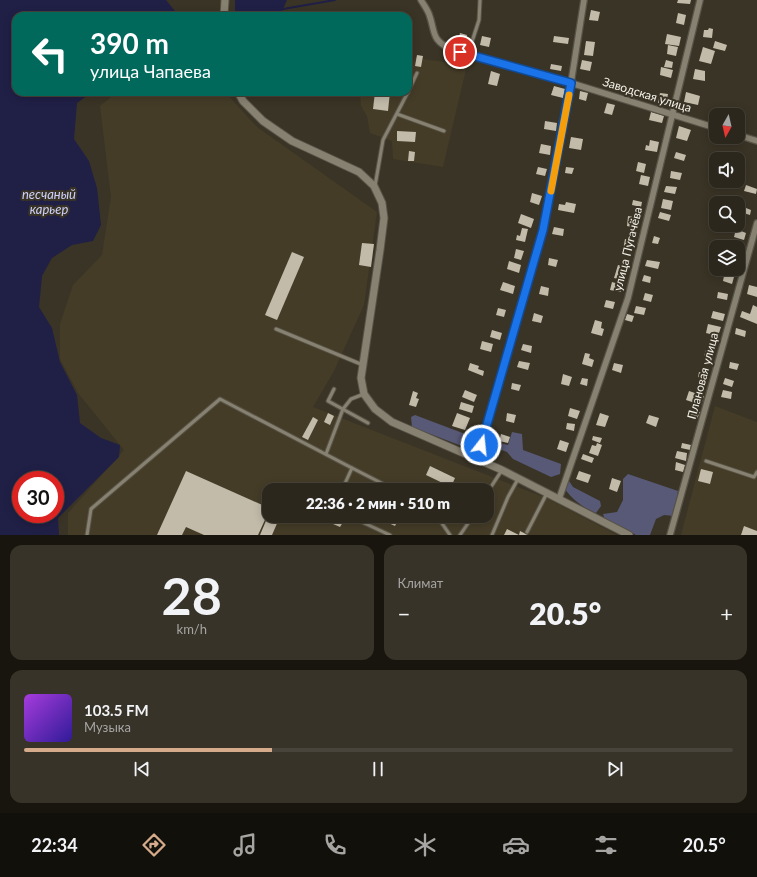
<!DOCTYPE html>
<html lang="ru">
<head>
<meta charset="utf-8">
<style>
	body { margin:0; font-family:Lato,sans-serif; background:#383329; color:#f1f3f6; height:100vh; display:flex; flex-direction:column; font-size:15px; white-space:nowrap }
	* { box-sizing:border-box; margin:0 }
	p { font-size:13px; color:#a6a5a3 }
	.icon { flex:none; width:22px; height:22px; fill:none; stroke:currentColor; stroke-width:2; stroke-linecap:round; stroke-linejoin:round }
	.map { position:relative; height:535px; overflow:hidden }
	.side { display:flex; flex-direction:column; gap:10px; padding:10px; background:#18150f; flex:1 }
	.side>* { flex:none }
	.top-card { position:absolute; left:12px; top:12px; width:400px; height:84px; border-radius:12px; box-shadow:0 2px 10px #0003,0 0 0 1px #48443b; background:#00695c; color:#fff; overflow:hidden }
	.needle { width:26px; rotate:188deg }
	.tools { position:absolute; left:709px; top:108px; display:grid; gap:8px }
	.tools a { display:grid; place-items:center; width:36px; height:36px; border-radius:8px; background:#2c271c; box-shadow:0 2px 10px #0003,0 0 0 1px #48443b; font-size:20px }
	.speed { position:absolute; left:12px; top:471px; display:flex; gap:8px; font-size:20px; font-weight:700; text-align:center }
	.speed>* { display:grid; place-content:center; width:52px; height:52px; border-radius:50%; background:#2c271c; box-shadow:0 2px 10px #0003,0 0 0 1px #48443b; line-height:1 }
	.speed .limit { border:6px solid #d22; background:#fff; color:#111 }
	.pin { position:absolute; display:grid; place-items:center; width:34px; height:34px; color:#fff; margin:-17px; border:2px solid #fff; border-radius:50%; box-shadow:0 1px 4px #0007 }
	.me { position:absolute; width:44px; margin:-22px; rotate:16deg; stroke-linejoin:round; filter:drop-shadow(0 0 3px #0008) }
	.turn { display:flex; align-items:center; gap:14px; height:84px; padding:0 12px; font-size:18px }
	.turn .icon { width:52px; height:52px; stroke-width:2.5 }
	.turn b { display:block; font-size:28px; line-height:34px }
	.big { font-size:30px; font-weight:800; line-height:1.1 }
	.side .card { flex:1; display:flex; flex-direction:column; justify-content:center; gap:6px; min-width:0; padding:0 14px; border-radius:12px; background:#383329 }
	.side .dial { align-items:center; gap:0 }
	.dial b { font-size:52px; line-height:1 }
	.song { display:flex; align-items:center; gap:12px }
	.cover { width:48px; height:48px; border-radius:6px; background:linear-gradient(135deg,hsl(280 70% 55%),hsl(250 70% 35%)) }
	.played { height:4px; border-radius:2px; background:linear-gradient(90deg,#d6ab8b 35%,#48443b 35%) }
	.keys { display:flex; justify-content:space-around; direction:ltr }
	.heat { display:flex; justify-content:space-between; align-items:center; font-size:22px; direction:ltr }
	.side .tiles { flex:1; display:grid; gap:10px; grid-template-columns:1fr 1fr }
	.card:last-child { grid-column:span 2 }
	.trip { position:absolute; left:262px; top:483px; width:232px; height:40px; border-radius:12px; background:#2c271c; box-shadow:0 2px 10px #0003,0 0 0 1px #48443b; font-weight:800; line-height:40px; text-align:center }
	.tab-bar { display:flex; height:64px; justify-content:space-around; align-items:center; background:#12100b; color:#a6a5a3 }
	.tab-bar .icon { width:28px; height:28px }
	.tab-bar .active { color:#d6ab8b }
	.tab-bar b { font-size:18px; color:#f1f3f6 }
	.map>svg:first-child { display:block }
</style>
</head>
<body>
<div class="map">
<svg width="757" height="535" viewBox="0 0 757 535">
	<rect width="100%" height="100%" fill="#3a3426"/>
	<g fill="#443c27" fill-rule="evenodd">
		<polygon points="415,58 467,65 443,167 393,159 392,141 370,133 367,116 361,106 360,92 408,92 408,64 413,65"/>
		<path d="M117,92H225L257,127L377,212L364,305L334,371L313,407L546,498L617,535H68V513L124,450L78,393L60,359V324L73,285L102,255L111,197L100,106ZM269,490H487V516H269Z"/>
		<polygon points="715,406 757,422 757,535 681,535"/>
	</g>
	<g fill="#575977">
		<polygon points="415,415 473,437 473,444 467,448 412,427 411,417"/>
		<polygon points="512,432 522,434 523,450 561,464 560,474 551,477 513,459 507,452 499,449 481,453 483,444 496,442 508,445"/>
		<polygon points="628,474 678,491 674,516 664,515 656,519 650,535 636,535 615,524 605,520 603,514 617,512 623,500 623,479"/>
		<path d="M567,478L573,487L600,501L601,506L596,513C582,507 573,500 564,488Z"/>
	</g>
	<g fill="#201f46" fill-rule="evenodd">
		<path d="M0,0H166L179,16H16V92H92L77,103L74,139L89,161L97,188L101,225L93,241L72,245L52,258L42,276L39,307L52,328L60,362L77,395L80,423L101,438L120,445L119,457L58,518L59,535H0ZM21,480H55V514H21Z"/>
		<polygon points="235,0 287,0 280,16 235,16"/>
	</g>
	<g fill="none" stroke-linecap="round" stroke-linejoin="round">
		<polyline stroke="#201f46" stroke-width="2" points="283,9 335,0"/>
	</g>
	<g fill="#c2bbaa">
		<polygon points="678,0 691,0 690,4 677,3"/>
		<polygon points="591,10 600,12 598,21 589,20"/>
		<polygon points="678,13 686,15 684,25 676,23"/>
		<polygon points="709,28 713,29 712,38 703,37 704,30 708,30"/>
		<polygon points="460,33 467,35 465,43 458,42"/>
		<polygon points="667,34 681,37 679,46 665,44"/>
		<polygon points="482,36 491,38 489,47 480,45"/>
		<polygon points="554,36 569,38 568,44 553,42"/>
		<polygon points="586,41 595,42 593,56 584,55"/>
		<polygon points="715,41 727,45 725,51 713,48"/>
		<polygon points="668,45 678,47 676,56 667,54"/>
		<polygon points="703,47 715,51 711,64 699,61"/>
		<polygon points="417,55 423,56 421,67 415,66"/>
		<polygon points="582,60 592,62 590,71 580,69"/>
		<polygon points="666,60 673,62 672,68 664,67"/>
		<polygon points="551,64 562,66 561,71 550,69"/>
		<polygon points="661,67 673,70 671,78 660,75"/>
		<polygon points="695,69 705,71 705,81 693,79"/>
		<polygon points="491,71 500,74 497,86 488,84"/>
		<polygon points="554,86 565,89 563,98 551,95"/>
		<polygon points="580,91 588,93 586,101 579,99"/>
		<polygon points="375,92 390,92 388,111 373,109"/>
		<polygon points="686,92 700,96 698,105 684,102"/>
		<polygon points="660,93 668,94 666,105 658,103"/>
		<polygon points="607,103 615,105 612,115 604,113"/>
		<polygon points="651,112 664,116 662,123 649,120"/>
		<polygon points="545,121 557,123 556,131 544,129"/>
		<polygon points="679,126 691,130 687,141 676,138"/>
		<polygon points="397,131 416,132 415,142 397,141"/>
		<polygon points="571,137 583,139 581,150 569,148"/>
		<polygon points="650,140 659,142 657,152 645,150 646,145 649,146"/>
		<polygon points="541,144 551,146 550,155 539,153"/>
		<polygon points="409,151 415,152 414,161 408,161"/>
		<polygon points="676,152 686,155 684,161 674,158"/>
		<polygon points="638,162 646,164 644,173 636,171"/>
		<polygon points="538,167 547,169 545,176 536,174"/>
		<polygon points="566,167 574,168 572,174 565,173"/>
		<polygon points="671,171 682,173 680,180 670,178"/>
		<polygon points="641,175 650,177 648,186 639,184"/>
		<polygon points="746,185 757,189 756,194 744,191"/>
		<polygon points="666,186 677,187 675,194 664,192"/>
		<polygon points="532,193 542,196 539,205 530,202"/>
		<polygon points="663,199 673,201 671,210 661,208"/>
		<polygon points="633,200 642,202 641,207 632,205"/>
		<polygon points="566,202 576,204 574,213 558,210 559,204 565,205"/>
		<polygon points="742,204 746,205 746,208 751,210 750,215 740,212"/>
		<polygon points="660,212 671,215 669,221 658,218"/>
		<polygon points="521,214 534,219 531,228 518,223"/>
		<polygon points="628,216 634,217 634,220 638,221 636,228 627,226"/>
		<polygon points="554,227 564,229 563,236 552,234"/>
		<polygon points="522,228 528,229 525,242 516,240 517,235 520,236"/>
		<polygon points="736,229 746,233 744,240 734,237"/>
		<polygon points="654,236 660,238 658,244 652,243"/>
		<polygon points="625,239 632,240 630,251 623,250"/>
		<polygon points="362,243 374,244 371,267 359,265"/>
		<polygon points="516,249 524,251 521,260 514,258"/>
		<polygon points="292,252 304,257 277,320 265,315"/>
		<polygon points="549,258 558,260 556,267 548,265"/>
		<polygon points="647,260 660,262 658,269 645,266"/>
		<polygon points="509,261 521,265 519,273 507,269"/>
		<polygon points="618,265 627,267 624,280 614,278"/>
		<polygon points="644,275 651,277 650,283 642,281"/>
		<polygon points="724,276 734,277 732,284 723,281"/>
		<polygon points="503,282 515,286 513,294 500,290"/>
		<polygon points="612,282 622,285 621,292 610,290"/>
		<polygon points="749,285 757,287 757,297 747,294"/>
		<polygon points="541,286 549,288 548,296 539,294"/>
		<polygon points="718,292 728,294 727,300 717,298"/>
		<polygon points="645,293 653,295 651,302 643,300"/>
		<polygon points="606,300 615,302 613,309 604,307"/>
		<polygon points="753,305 757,307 757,324 740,317 742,311 750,314"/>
		<polygon points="636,306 646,308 644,315 634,313"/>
		<polygon points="498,308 506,310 504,317 496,315"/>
		<polygon points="713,311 725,314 723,321 711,318"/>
		<polygon points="534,313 543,316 541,323 532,321"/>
		<polygon points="627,314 634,316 632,322 625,320"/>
		<polygon points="595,320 602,322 601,328 604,329 602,336 591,333"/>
		<polygon points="708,324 721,327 718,336 706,333"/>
		<polygon points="736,328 746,331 745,337 735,334"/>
		<polygon points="492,330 502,333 500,340 490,337"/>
		<polygon points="482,341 493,344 491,352 480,349"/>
		<polygon points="523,344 532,346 531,353 521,350"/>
		<polygon points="706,350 714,352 712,359 704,356"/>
		<polygon points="585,353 590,354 589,358 594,360 592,367 582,364"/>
		<polygon points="519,361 530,363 528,370 517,367"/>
		<polygon points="730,362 739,364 737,370 729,368"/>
		<polygon points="470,363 479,366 478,369 484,371 483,376 468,370"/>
		<polygon points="614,363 623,365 621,373 612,370"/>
		<polygon points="699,372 708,374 707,379 698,377"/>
		<polygon points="563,374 572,377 569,386 561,384"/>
		<polygon points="582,378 588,379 587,386 580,384"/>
		<polygon points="725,378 734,381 732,387 723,384"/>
		<polygon points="512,383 521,385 519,391 511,389"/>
		<polygon points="465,390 477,395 474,402 462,397"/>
		<polygon points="723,390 732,392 731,399 721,397"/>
		<polygon points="413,391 418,393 416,398 419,399 416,407 409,405"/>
		<polygon points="689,391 704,396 701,405 686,400"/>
		<polygon points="461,402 474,406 472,413 459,409"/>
		<polygon points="570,408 580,411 577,419 568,416"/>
		<polygon points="689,409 700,412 697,419 687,416"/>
		<polygon points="328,413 334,416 330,425 324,422"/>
		<polygon points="457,413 470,418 465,430 452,426"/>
		<polygon points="507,413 516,415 514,423 506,421"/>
		<polygon points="600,413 609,416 605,427 596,425"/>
		<polygon points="649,415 659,418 656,427 646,423"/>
		<polygon points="313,417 318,420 308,440 302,437"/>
		<polygon points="567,423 575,424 574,431 566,429"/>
		<polygon points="501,434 510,437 508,443 499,441"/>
		<polygon points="593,436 602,438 600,443 592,440"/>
		<polygon points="560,440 569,443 566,452 557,449"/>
		<polygon points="597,443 602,445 598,456 589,453 592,445 596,446"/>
		<polygon points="682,443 691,445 690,450 681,448"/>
		<polygon points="677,451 687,453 686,461 675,458"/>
		<polygon points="583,454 594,458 592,463 581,459"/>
		<polygon points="676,462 685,465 683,472 675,470"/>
		<polygon points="430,466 455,478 451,487 426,475"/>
		<polygon points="701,469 713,472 710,484 698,481"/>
		<polygon points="186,471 269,508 269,511 258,535 204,535 186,527 182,535 157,535"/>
		<polygon points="579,471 591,475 588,483 576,479"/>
		<polygon points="612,478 621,481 617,492 609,489"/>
		<polygon points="268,516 279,519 272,535 260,535"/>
		<polygon points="337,516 345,519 340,527 333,524"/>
		<polygon points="373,516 400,516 395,526"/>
		<polygon points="744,526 757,531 757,535 741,535"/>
		<polygon points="507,529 519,535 520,531 528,535 504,535"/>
	</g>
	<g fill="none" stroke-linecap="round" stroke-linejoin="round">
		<g stroke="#585347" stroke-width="5">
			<g id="service">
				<polyline points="468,54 479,20 480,0"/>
				<polyline points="408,92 417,73"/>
				<polyline points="397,114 444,131"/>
				<polyline points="375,186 383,140 408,92"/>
				<polyline points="276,329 363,365"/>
				<polyline points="334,389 328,401 368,423"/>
				<polyline points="326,454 343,409 351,399 364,394"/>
				<polyline points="706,461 754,477 757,472"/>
				<polyline points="352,468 395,490"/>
				<polyline points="487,493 502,470"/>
				<polyline points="349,516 390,535"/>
				<polyline points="437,516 450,535"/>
				<polyline points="527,532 547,493"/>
				<polyline points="87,535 91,509 220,399 352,468 342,490"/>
				<polyline points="460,535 473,516"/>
				<polyline points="492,535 508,497 518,479"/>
			</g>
		</g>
		<g stroke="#585347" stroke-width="8">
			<g id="minor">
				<path d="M421,0C424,5 427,9 429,14C436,33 430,39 452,50L571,83L716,128"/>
				<polyline points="738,135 757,141"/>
				<polyline points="477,460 543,230 571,83 584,0"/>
				<polyline points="559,499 628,298 700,0"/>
				<polyline points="670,535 757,223"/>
			</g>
		</g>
		<g stroke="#585347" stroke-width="9">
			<g id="tertiary">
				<polyline points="224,16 225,0"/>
				<polyline points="238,92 243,101 263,121 292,141 359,172 374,186 382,203 384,218 380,250 361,378 364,394 375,409 392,422 502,470 629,535"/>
			</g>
		</g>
		<use href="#service" stroke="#878171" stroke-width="3"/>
		<use href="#minor" stroke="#878171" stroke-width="5.5"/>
		<use href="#tertiary" stroke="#878171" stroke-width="7"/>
	</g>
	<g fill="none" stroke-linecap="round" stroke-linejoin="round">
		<g stroke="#114b97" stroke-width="10">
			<polyline id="route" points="460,52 571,83 543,230 481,445"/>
		</g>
		<use href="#route" stroke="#1a73e8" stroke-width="7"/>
		<polyline stroke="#f59e0b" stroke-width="7" points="551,191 569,95"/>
	</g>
	<g text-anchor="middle" stroke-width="4" stroke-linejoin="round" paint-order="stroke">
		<g font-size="12" fill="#f4f1e8" stroke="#3a3426">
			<text transform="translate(647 95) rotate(17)" y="4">Заводская улица</text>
			<text transform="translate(628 249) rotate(-76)" y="4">улица Пугачёва</text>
			<text transform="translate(703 376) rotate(-75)" y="4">Плановая улица</text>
		</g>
		<g font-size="13" font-style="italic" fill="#cdd0fc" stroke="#3a3426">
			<text x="49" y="199">песчаный<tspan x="49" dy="15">карьер</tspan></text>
		</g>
	</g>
</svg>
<div class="tools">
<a><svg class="needle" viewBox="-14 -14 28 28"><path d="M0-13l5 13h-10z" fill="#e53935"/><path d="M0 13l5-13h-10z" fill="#a6a5a3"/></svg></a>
<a><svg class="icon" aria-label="sound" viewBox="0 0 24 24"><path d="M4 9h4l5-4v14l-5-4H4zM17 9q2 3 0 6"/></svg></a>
<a><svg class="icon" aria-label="search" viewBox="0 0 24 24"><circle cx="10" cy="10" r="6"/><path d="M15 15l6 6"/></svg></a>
<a><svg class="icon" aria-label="layers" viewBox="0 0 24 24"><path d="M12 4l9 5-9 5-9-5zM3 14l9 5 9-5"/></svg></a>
</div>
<div class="speed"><div class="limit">30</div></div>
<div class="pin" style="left:460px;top:52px;background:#d93025"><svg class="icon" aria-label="arrive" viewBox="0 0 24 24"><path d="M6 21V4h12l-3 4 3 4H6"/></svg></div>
<svg class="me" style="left:481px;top:445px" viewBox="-20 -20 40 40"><circle r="17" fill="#1a73e8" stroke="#fff" stroke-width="3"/><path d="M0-11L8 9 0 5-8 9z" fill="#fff"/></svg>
<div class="trip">22:36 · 2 мин · 510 m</div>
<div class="top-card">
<div class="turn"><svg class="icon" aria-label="left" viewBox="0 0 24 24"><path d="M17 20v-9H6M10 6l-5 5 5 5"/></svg><div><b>390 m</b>улица Чапаева</div></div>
</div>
</div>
<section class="side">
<div class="tiles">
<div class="card dial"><b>28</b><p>km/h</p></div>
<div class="card"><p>Климат</p>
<div class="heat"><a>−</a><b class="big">20.5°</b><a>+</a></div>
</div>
<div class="card">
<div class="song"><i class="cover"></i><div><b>103.5 FM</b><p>Музыка</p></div></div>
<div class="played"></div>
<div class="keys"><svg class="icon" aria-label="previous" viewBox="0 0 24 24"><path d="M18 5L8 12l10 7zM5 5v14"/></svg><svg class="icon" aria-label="pause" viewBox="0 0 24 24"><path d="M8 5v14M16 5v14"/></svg><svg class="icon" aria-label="next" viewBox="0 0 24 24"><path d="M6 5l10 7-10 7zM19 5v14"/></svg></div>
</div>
</div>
</section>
<nav class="tab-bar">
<b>22:34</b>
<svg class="icon active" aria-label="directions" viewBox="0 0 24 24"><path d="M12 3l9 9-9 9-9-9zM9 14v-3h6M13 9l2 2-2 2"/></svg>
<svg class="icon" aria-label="music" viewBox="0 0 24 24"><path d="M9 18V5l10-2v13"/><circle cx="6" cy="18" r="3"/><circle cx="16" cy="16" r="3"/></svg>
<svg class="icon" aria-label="phone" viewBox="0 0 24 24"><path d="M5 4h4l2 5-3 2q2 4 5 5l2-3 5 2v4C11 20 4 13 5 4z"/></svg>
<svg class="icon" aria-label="climate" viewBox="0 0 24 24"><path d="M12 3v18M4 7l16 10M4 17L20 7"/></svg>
<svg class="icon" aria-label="car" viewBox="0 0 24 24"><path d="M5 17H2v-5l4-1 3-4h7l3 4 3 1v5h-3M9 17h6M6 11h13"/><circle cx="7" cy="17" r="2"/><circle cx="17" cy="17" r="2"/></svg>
<svg class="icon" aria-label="filters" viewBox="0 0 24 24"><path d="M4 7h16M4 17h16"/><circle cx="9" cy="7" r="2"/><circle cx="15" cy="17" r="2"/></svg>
<b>20.5°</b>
</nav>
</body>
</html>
